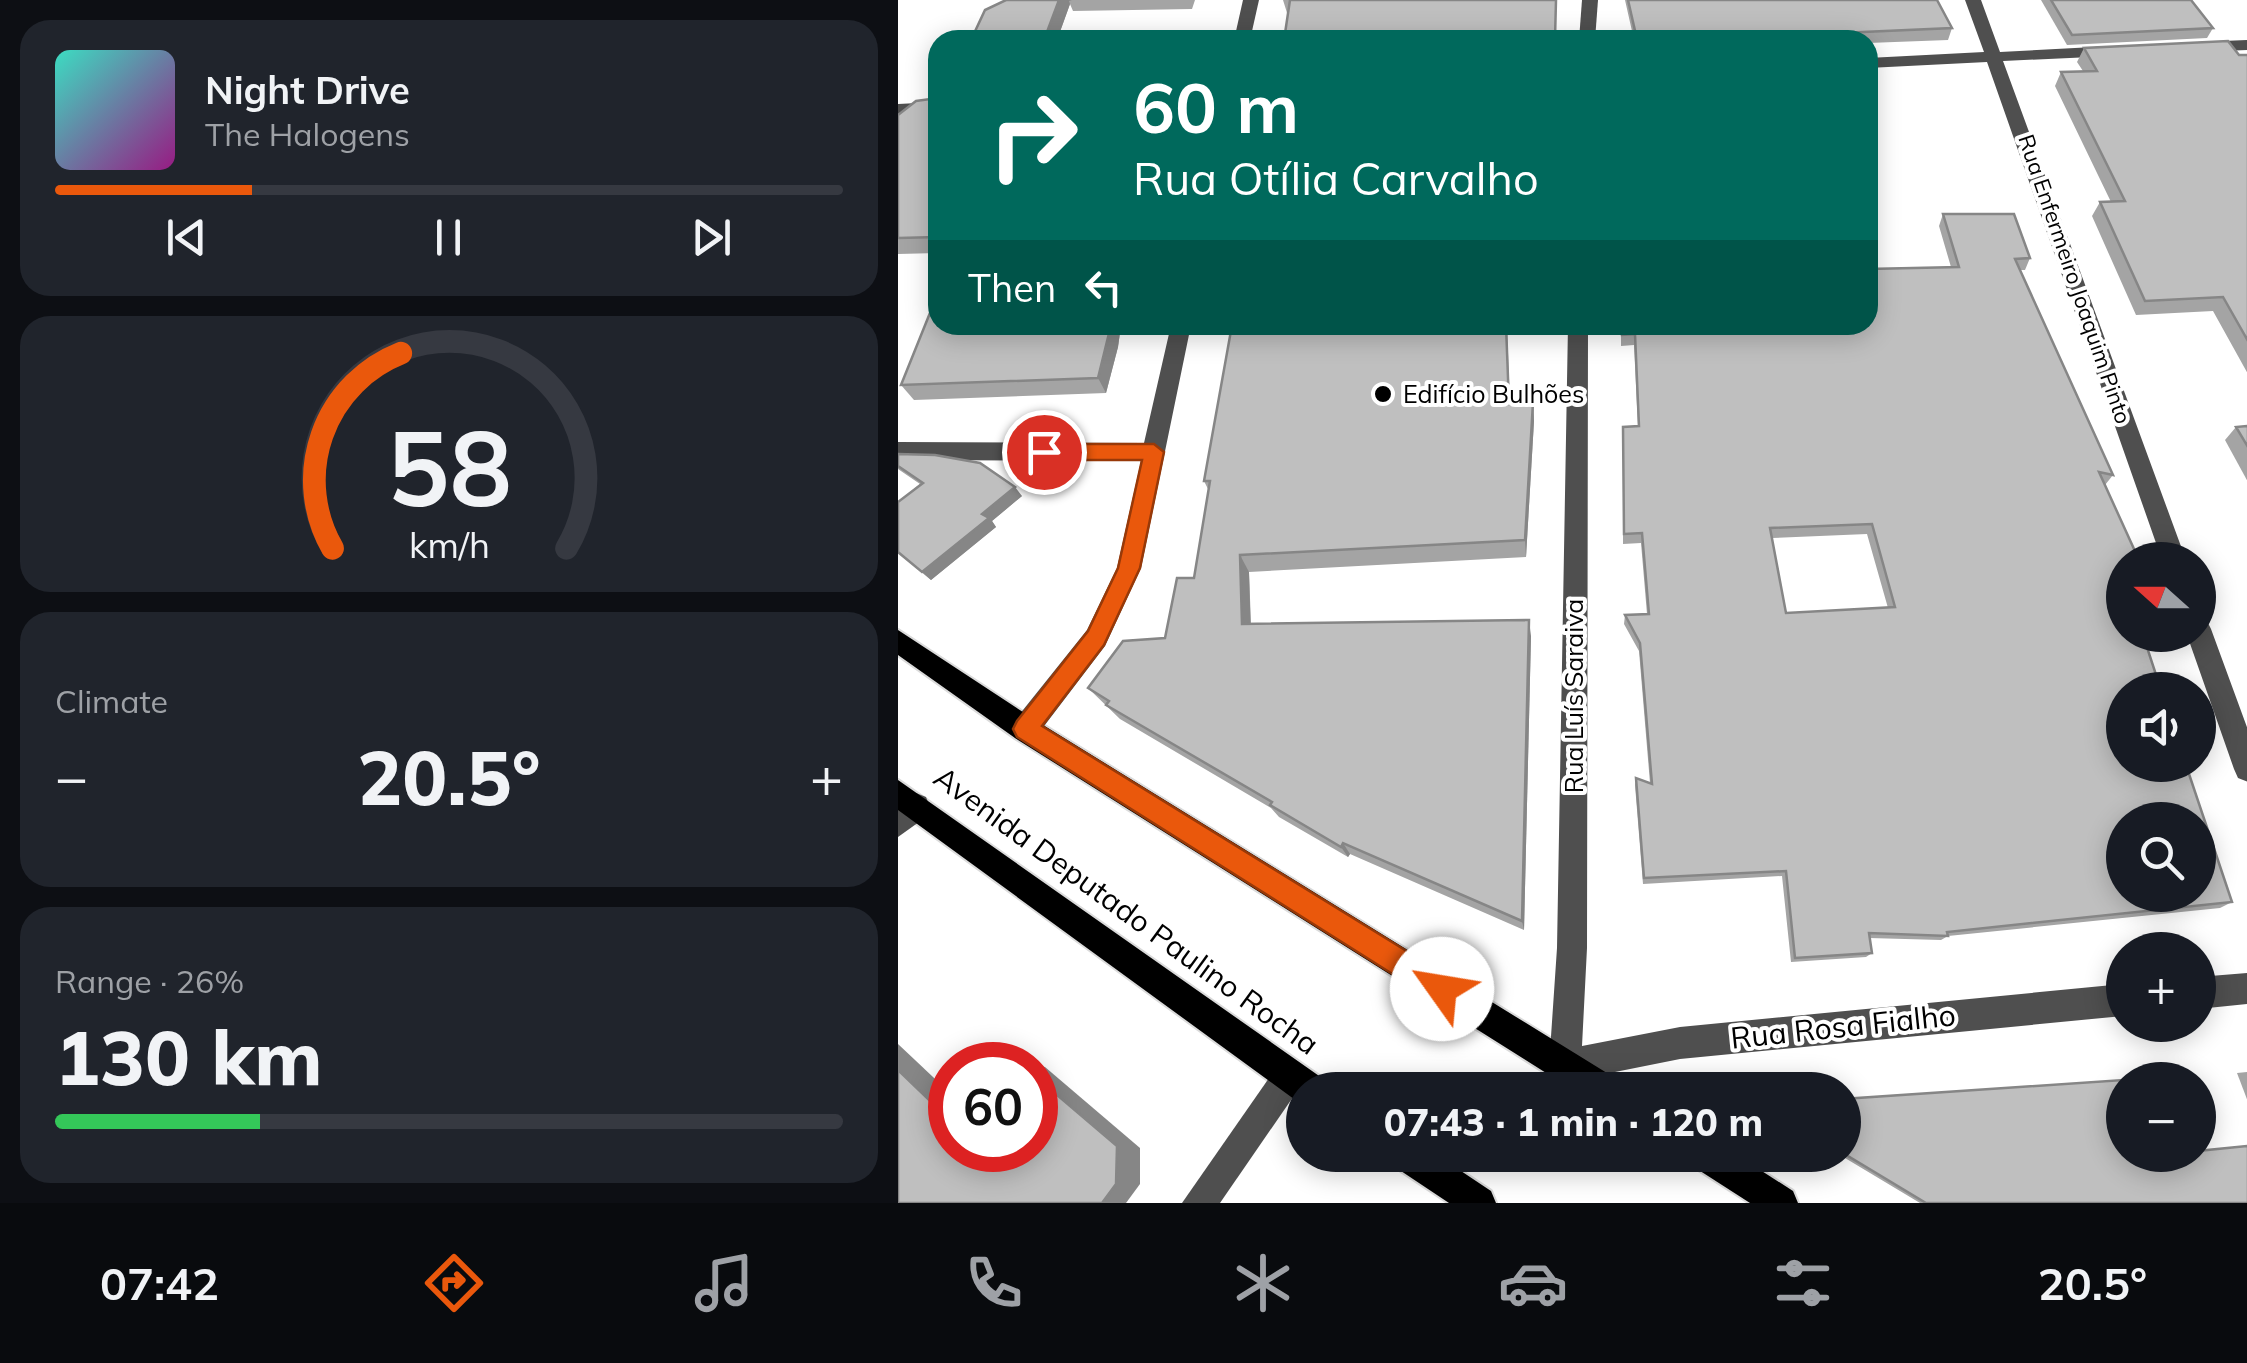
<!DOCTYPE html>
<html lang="en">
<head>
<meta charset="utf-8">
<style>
	body { margin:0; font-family:Mulish,sans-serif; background:#20242c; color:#f1f3f6; height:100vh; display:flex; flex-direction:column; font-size:38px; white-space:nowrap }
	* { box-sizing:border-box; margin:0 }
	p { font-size:32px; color:#9ea1a6 }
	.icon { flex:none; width:55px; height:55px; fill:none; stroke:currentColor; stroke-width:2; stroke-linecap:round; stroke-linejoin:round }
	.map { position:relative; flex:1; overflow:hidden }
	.details { display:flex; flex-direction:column; gap:20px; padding:20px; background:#0d0f14; width:898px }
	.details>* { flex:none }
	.guide { position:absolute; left:30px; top:30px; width:950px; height:305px; border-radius:30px; box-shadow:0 5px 25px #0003; background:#00695c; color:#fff; overflow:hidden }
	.needle { width:65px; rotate:291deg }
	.buttons { position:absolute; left:1208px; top:542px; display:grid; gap:20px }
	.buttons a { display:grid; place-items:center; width:110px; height:110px; border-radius:50%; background:#171b24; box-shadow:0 5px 25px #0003; font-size:50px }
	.speed { position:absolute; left:30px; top:1042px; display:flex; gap:20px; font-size:50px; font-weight:700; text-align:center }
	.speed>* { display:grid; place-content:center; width:130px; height:130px; border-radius:50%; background:#171b24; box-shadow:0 5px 25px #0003; line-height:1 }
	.speed .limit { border:15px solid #d22; background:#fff; color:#111 }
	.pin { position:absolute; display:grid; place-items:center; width:85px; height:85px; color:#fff; margin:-42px; border:5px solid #fff; border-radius:50%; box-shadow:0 2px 10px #0007 }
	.me { position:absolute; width:110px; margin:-55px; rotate:302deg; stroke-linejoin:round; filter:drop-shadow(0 0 8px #0008) }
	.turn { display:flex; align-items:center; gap:35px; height:210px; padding:0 40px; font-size:45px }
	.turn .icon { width:130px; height:130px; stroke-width:2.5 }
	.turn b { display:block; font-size:70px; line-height:85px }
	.then { display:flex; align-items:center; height:95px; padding:0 40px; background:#0003; gap:20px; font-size:38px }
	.big { font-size:75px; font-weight:800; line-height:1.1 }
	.details .card { flex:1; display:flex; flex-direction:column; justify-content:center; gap:15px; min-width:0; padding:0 35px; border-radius:30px; background:#20242c }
	.details .dial { align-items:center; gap:0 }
	.dial svg { height:260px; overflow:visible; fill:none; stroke:#363941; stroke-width:7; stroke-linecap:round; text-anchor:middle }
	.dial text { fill:#f1f3f6; stroke:none }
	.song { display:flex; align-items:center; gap:30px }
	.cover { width:120px; height:120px; border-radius:15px; background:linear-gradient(135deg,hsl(170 70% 55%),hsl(310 70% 35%)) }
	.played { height:10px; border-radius:5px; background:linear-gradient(90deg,#ea580c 25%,#363941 25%) }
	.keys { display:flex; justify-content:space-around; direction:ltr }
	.heat { display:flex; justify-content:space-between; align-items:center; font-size:55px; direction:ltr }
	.charge { height:15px; border-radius:8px; background:linear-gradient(90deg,#34c759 26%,#363941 0) }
	.trip { position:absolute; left:388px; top:1072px; width:575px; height:100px; border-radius:50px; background:#171b24; box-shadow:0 5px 25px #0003; font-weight:800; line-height:100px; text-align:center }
	.menu { display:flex; height:160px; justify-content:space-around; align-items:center; background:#090b0e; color:#9ea1a6 }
	.menu .icon { width:70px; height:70px }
	.menu .current { color:#ea580c }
	.menu b { font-size:45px; color:#f1f3f6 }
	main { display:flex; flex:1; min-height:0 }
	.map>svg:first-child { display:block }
</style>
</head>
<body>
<main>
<section class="details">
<div class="card">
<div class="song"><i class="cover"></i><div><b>Night Drive</b><p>The Halogens</p></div></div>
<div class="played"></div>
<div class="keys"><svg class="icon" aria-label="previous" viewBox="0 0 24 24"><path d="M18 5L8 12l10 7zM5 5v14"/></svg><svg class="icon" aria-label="pause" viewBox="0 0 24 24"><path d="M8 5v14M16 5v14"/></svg><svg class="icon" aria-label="next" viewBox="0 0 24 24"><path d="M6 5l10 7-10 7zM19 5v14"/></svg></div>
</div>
<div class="card dial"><svg viewBox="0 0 100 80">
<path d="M14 69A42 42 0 1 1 86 69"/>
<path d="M14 69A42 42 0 0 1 35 9" stroke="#ea580c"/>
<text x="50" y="56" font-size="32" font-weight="700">58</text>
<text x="50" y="72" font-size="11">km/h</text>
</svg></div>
<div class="card"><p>Climate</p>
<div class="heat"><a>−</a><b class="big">20.5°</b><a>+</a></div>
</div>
<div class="card"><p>Range · 26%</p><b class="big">130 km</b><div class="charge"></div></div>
</section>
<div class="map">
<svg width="1350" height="1203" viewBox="0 0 1350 1203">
	<rect width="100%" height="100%" fill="#fff"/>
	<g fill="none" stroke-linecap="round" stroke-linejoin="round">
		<g stroke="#dbdbdb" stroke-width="4">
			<g id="major">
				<polygon points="0,630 137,720 717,1078 721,1090 675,1090 117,738 0,655"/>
				<polygon points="0,780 424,1078 428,1090 405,1090 405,1103 400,1102 0,810"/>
				<polygon points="492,1155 539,1155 593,1191 598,1203 551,1203 497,1167"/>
				<polygon points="791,1155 839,1155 895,1191 900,1203 852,1203 796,1167"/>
			</g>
		</g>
		<g fill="#4f4f4f" fill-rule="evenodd">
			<polygon points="345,0 361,0 352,40 336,40"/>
			<polygon points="684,0 700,0 697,40 681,40"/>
			<polygon points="1067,0 1083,0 1102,52 1215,46 1223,51 1215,56 1105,61 1288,560 1264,560 1089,62 970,68 970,58 1086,52"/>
			<polygon points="1350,40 1350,50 1300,52 1292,47 1300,42"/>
			<polygon points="40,102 40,112 0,114 0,104"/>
			<polygon points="273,325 293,325 243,568 207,646 137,738 127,741 117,738 114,729 117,720 189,630 219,568 243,461 0,460 0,442 246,443"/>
			<polygon points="670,325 690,325 689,948 684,1046 782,1027 1225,984 1225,1016 782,1059 667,1082 656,1077 651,1066 659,948"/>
			<polygon points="1300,618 1309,621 1313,629 1350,730 1350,782 1340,778 1336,769 1289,635 1300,635"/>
			<polygon points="18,793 28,797 32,807 28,817 0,837 0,804"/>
			<polygon points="1350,973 1350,1004 1300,1009 1300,977"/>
			<polygon points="391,1060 402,1065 407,1076 402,1087 322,1203 284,1203 380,1065"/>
		</g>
		<use href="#major" fill="#000" fill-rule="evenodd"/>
	</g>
	<g fill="#a4a4a4" fill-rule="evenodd">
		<polygon points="108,0 297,0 294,9 175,11 172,4 159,40 73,40"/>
		<polygon points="385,0 658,0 658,40 386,40 390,16"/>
		<polygon points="727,0 1039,0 1054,28 1050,40 970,43 970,40 736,40"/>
		<polygon points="1143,0 1293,0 1315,28 1309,38 1169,45"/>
		<polygon points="1186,48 1350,55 1350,374 1315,311 1238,315 1194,216 1202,202 1213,202 1157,86 1163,72 1185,71 1179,62"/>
		<polygon points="40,83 40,253 0,254 0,115 33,99"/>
		<path d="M1045,214L1132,258L1127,270H1122L1215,475L1207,485L1225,560V635L1334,902L1322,908L1050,936L1043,940L971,938L974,953L968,957L893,962L884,876L745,884L737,785L738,778L752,783L741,651L726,624L727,615L749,614L743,543L725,544V427H740L736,345L723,346V325L1053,267L1041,226ZM969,534L990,608L888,613L874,538Z"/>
		<polygon points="40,325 223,325 220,347 208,393 16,400 3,385"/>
		<polygon points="334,325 614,325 614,327 609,327 612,404 635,402 636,421 628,557 351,572 353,624 633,636 626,930 452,854 450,857 381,817 373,808 222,719 190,688 267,638 296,578 311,491 306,481"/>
		<polygon points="1350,426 1350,482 1327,440 1338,427"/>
		<polygon points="0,455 124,496 94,521 98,527 33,580 0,553 0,502 22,484 0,469"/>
		<polygon points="1350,1072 1350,1102 1339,1073"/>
		<polygon points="945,1099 1238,1156 1350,1203 1022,1203 942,1155 945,1155"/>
	</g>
	<g fill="#868686">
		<polygon points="161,0 174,0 171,1 172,4 159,40 146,40"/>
		<polygon points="213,325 223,325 220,347 208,393 200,378"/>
		<polygon points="635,402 636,421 628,557 627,540"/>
		<polygon points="117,487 124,496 94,521 98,527 33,580 24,572 84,514"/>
		<polygon points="342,555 351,572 353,640 344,624"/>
		<polygon points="631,620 633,636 626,930 624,921"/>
		<polygon points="445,843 452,854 450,857 443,847"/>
		<polygon points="0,1044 52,1093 52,1120 0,1070"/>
		<polygon points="138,1065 147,1067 242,1148 242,1184 228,1203 204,1203 138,1077"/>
	</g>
	<g fill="#bfbfbf" stroke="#868686" stroke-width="2.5" fill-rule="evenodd">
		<polygon points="108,0 161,0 146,40 73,40 87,10"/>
		<polygon points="392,0 658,0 657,39 386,40"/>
		<polygon points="730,0 1039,0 1054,28 785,40 747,40 745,34 738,35"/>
		<polygon points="1153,0 1293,0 1315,28 1174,35"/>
		<polygon points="1330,41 1341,55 1350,55 1350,341 1325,297 1247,301 1202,202 1227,201 1163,72 1199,71 1186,48"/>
		<polygon points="40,83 40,237 0,238 0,115 18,101 33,99 35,87"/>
		<path d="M1045,214H1116L1132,258L1117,259L1215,475L1201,472L1241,560H1225V635H1245L1263,690H1225V765H1288L1334,902L1049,932L1050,936L971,933L974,953L897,958L888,871L746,878L738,778L754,784L742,643L727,615L751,614L744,533L726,534L725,427L741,426L737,334L724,335V325H970V269L1061,267ZM974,524L997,607L888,613L872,528ZM1225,820H1300V895H1225Z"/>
		<polygon points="40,293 40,325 213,325 200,378 3,385"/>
		<polygon points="334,325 608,325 611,404 635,402 627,540 342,555 344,624 631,620 624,921 445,843 443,847 372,805 374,802 208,705 211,701 190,688 225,641 267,638 279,578 296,578 312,481 306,481"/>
		<polygon points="1350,426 1350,447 1338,427"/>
		<polygon points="0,454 37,455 82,463 117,487 84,514 91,518 24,572 0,552 0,502 25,483 0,466"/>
		<polygon points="0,1070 52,1120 52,1150 138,1150 138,1077 219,1146 218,1184 204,1203 0,1203"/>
		<polygon points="1225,1080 1225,1155 1238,1155 1238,1157 1257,1155 1300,1155 1300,1151 1350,1146 1350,1203 1028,1203 945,1153 945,1099"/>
	</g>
	<polygon fill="#ea580c" stroke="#983908" stroke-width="2.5" points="146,444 256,444 266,452 242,568 206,645 144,726 554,979 558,989 554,999 544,1003 534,999 119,737 115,729 119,721 190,631 220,568 244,460 146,460 136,452"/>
	<circle fill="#000" stroke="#fff" stroke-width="4" cx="485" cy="394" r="10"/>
	<g text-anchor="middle" stroke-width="8" stroke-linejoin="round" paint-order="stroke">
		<g font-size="22" fill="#000" stroke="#fff">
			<text transform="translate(1177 279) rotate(71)" y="8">Rua Enfermeiro Joaquim Pinto</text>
		</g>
		<g font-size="25" fill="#000" stroke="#fff" text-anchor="start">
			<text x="505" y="403">Edifício Bulhões</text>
		</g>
		<g font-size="25" fill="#000" stroke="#fff">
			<text transform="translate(676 696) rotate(-90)" y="9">Rua Luís Saraiva</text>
		</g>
		<g font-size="30" fill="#000" stroke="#fff">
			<text transform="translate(228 911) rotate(36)" y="10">Avenida Deputado Paulino Rocha</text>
			<text transform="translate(945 1027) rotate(-6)" y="10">Rua Rosa Fialho</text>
		</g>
	</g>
</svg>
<div class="buttons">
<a><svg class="needle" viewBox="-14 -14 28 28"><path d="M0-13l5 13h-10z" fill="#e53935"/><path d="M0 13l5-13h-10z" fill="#9ea1a6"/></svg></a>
<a><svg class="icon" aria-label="sound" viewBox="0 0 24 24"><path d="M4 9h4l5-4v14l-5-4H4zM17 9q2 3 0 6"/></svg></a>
<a><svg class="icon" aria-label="search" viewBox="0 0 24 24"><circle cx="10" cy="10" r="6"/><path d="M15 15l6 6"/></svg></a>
<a>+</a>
<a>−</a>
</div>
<div class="speed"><div class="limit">60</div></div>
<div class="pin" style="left:146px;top:452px;background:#d93025"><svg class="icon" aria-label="arrive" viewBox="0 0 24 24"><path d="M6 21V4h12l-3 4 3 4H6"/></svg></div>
<svg class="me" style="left:544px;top:989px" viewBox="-20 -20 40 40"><circle r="19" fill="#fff"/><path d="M0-13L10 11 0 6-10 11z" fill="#ea580c"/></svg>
<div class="trip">07:43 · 1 min · 120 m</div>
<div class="guide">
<div class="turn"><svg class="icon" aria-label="right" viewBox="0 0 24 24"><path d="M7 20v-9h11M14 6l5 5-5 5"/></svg><div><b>60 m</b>Rua Otília Carvalho</div></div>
<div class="then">Then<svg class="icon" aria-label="left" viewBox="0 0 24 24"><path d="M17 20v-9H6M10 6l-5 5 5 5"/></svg></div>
</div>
</div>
</main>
<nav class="menu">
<b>07:42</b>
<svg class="icon current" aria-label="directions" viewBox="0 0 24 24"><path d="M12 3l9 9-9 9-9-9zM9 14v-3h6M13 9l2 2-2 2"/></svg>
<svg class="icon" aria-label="music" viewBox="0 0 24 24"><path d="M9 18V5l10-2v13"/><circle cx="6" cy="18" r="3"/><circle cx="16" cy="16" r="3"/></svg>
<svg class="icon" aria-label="phone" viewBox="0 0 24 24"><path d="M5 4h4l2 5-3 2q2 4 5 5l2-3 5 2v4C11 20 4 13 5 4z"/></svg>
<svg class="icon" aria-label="climate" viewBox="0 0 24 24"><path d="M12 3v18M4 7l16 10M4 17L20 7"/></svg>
<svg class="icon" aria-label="car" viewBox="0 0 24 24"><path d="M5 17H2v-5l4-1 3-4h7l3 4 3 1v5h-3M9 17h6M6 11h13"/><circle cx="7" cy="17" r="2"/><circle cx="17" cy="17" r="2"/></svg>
<svg class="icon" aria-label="filters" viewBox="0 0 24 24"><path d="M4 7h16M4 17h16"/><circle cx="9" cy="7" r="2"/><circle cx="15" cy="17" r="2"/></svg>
<b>20.5°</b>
</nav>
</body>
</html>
